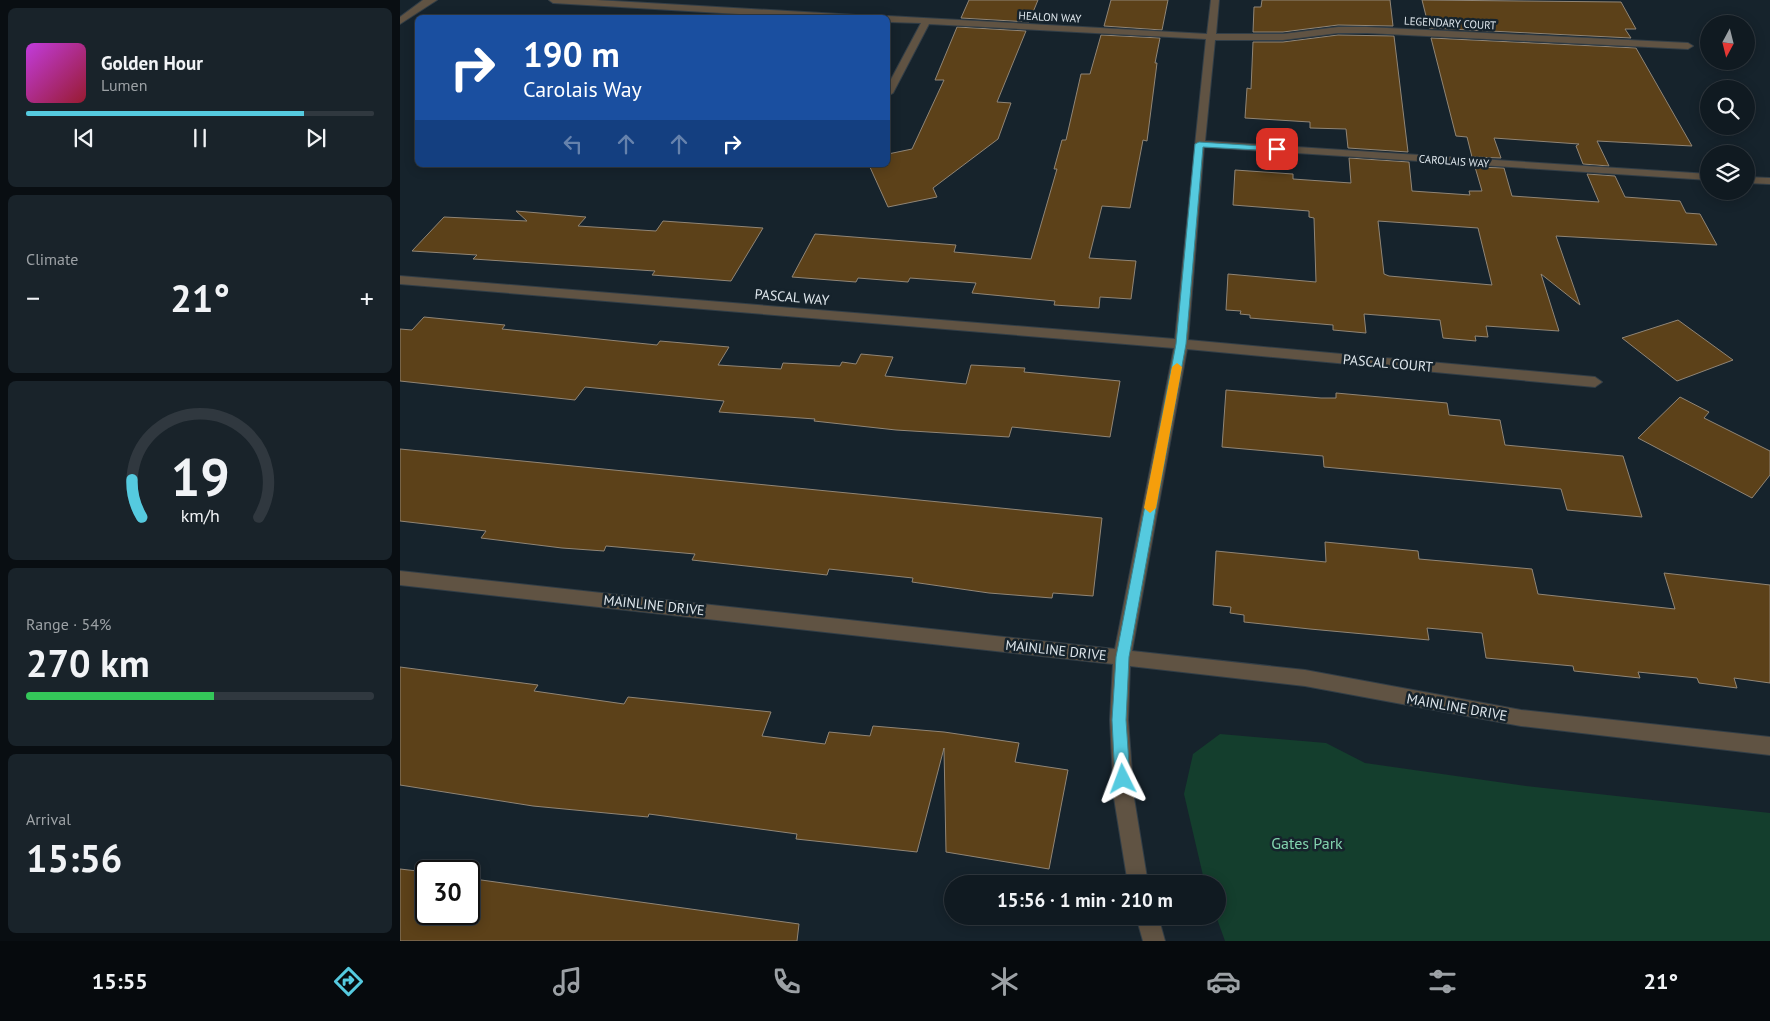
<!DOCTYPE html>
<html lang="en">
<head>
<meta charset="utf-8">
<style>
	body { margin:0; font-family:"PT Sans",sans-serif; background:#19232a; color:#f1f3f6; height:100vh; display:flex; flex-direction:column; font-size:19px; white-space:nowrap }
	* { box-sizing:border-box; margin:0 }
	p { font-size:16px; color:#9ca1a5 }
	.icon { flex:none; width:28px; height:28px; fill:none; stroke:currentColor; stroke-width:2; stroke-linecap:round; stroke-linejoin:round }
	.map { position:relative; flex:1; overflow:hidden }
	.sheet { display:flex; flex-direction:column; gap:8px; padding:8px; background:#090e12; width:400px }
	.sheet>* { flex:none }
	.top-card { position:absolute; left:15px; top:15px; width:475px; height:152px; border-radius:8px; box-shadow:0 2px 12px #0003,0 0 0 1px #30383f; background:#1a4fa0; color:#fff; overflow:hidden }
	.needle { width:32px; rotate:187deg }
	.controls { position:absolute; left:1300px; top:15px; display:grid; gap:10px }
	.controls a { display:grid; place-items:center; width:55px; height:55px; border-radius:50%; background:#101a21; box-shadow:0 2px 12px #0003,0 0 0 1px #30383f; font-size:25px }
	.speed { position:absolute; left:15px; top:860px; display:flex; gap:10px; font-size:25px; font-weight:700; text-align:center }
	.speed>* { display:grid; place-content:center; width:65px; height:65px; border-radius:50%; background:#101a21; box-shadow:0 2px 12px #0003,0 0 0 1px #30383f; line-height:1 }
	.speed .limit { border:2px solid #111; border-radius:8px; background:#fff; color:#111 }
	.pin { position:absolute; display:grid; place-items:center; width:42px; height:42px; color:#fff; margin:-21px; border-radius:10px; box-shadow:0 2px 8px #0006 }
	.me { position:absolute; width:55px; margin:-28px; rotate:357deg; stroke-linejoin:round; filter:drop-shadow(0 0 4px #0008) }
	.turn { display:flex; align-items:center; gap:18px; height:105px; padding:0 25px; font-size:22px }
	.turn .icon { width:65px; height:65px; stroke-width:2.5 }
	.turn b { display:block; font-size:35px; line-height:42px }
	.lanes { display:flex; align-items:center; height:48px; padding:0 25px; background:#0003; justify-content:center; gap:25px; direction:ltr }
	.lanes .off { opacity:.35 }
	.big { font-size:38px; font-weight:600; line-height:1.1 }
	.sheet .widget { flex:1; display:flex; flex-direction:column; justify-content:center; gap:8px; min-width:0; padding:0 18px; border-radius:8px; background:#19232a }
	.sheet .dial { align-items:center; gap:0 }
	.dial svg { height:130px; overflow:visible; fill:none; stroke:#30383f; stroke-width:7; stroke-linecap:round; text-anchor:middle }
	.dial text { fill:#f1f3f6; stroke:none }
	.song { display:flex; align-items:center; gap:15px }
	.cover { width:60px; height:60px; border-radius:8px; background:linear-gradient(135deg,hsl(290 70% 55%),hsl(350 70% 35%)) }
	.played { height:5px; border-radius:2px; background:linear-gradient(90deg,#55cadf 80%,#30383f 80%) }
	.keys { display:flex; justify-content:space-around; direction:ltr }
	.heat { display:flex; justify-content:space-between; align-items:center; font-size:28px; direction:ltr }
	.charge { height:8px; border-radius:4px; background:linear-gradient(90deg,#34c759 54%,#30383f 0) }
	.trip { position:absolute; left:544px; top:875px; width:282px; height:50px; border-radius:25px; background:#101a21; box-shadow:0 2px 12px #0003,0 0 0 1px #30383f; font-weight:600; line-height:50px; text-align:center }
	.tabs { display:flex; height:80px; justify-content:space-around; align-items:center; background:#060a0d; color:#9ca1a5 }
	.tabs .icon { width:35px; height:35px }
	.tabs .current { color:#55cadf }
	.tabs b { font-size:22px; color:#f1f3f6 }
	main { display:flex; flex:1; min-height:0 }
	.map>svg:first-child { display:block }
</style>
</head>
<body>
<main>
<section class="sheet">
<div class="widget">
<div class="song"><i class="cover"></i><div><b>Golden Hour</b><p>Lumen</p></div></div>
<div class="played"></div>
<div class="keys"><svg class="icon" aria-label="previous" viewBox="0 0 24 24"><path d="M18 5L8 12l10 7zM5 5v14"/></svg><svg class="icon" aria-label="pause" viewBox="0 0 24 24"><path d="M8 5v14M16 5v14"/></svg><svg class="icon" aria-label="next" viewBox="0 0 24 24"><path d="M6 5l10 7-10 7zM19 5v14"/></svg></div>
</div>
<div class="widget"><p>Climate</p>
<div class="heat"><a>−</a><b class="big">21°</b><a>+</a></div>
</div>
<div class="widget dial"><svg viewBox="0 0 100 80">
<path d="M14 69A42 42 0 1 1 86 69"/>
<path d="M14 69A42 42 0 0 1 8 46" stroke="#55cadf"/>
<text x="50" y="56" font-size="32" font-weight="700">19</text>
<text x="50" y="72" font-size="11">km/h</text>
</svg></div>
<div class="widget"><p>Range · 54%</p><b class="big">270 km</b><div class="charge"></div></div>
<div class="widget"><p>Arrival</p><b class="big">15:56</b></div>
</section>
<div class="map">
<svg width="1370" height="941" viewBox="0 0 1370 941">
	<rect width="100%" height="100%" fill="#16232c"/>
	<polygon fill="#143e2d" points="820,734 926,743 965,763 1126,786 1370,813 1370,941 825,941 816,916 818,884 805,884 784,794 793,754"/>
	<g fill="#5c4119" stroke="#908576" fill-rule="evenodd">
		<polygon points="569,0 638,0 629,22 561,18"/>
		<polygon points="711,0 768,0 762,30 704,26"/>
		<polygon points="862,0 990,0 993,26 938,25 883,32 853,32 854,7 861,7"/>
		<polygon points="1022,0 1221,2 1236,29 1225,29 1231,38 1029,28"/>
		<polygon points="557,27 626,31 597,102 611,103 598,139 533,188 537,197 488,207 469,165 488,165 488,154 512,149 544,80 535,80"/>
		<polygon points="701,35 760,38 755,63 757,63 747,141 743,140 730,208 702,206 689,258 736,261 731,299 700,297 699,308 654,305 655,301 572,293 576,283 510,278 508,282 458,278 456,282 392,277 415,234 556,245 554,252 631,259 657,169 654,169 662,140 666,140 681,74 690,74"/>
		<polygon points="938,35 994,36 1008,152 948,148 946,129 910,128 910,122 845,118 847,88 851,89 853,42 883,42"/>
		<polygon points="1031,38 1236,48 1292,146 1197,141 1209,166 1183,164 1176,146 1179,144 1094,138 1101,158 1072,157 1067,137 1056,136"/>
		<path d="M949,158L1009,162L1012,191L1070,195L1069,191H1082L1075,167L1104,168L1112,196L1199,202L1187,174L1215,176L1225,197L1280,201L1286,213L1300,214L1317,245L1156,236L1180,305L1141,274L1159,331L1086,326L1088,337L1075,336L1076,341L1043,338L1040,320L964,314L966,333L933,330V325L850,318V315L840,314L841,311L826,310L828,274L916,282L914,218L909,217V211L833,205L835,170L893,174V179L951,183ZM978,221L1078,228L1092,285L989,276L984,274Z"/>
		<polygon points="116,211 186,217 178,226 256,231 263,221 363,228 331,281 252,275 255,271 73,259 77,255 12,251 44,217 127,221"/>
		<polygon points="24,317 105,325 102,329 257,345 260,341 329,347 318,365 381,369 383,363 440,366 442,362 456,364 461,354 493,357 485,376 566,384 571,365 625,368 624,372 720,381 710,437 612,427 609,437 496,430 414,421 415,419 319,412 324,401 185,387 175,400 0,381 0,329 12,330"/>
		<polygon points="1278,320 1333,360 1277,381 1222,338"/>
		<polygon points="826,390 921,398 936,398 936,393 1047,403 1049,415 1100,420 1105,445 1223,456 1242,517 1167,510 1161,489 924,467 923,456 822,447"/>
		<polygon points="1280,397 1309,412 1304,418 1370,451 1370,475 1352,498 1238,438"/>
		<polygon points="0,449 702,518 693,596 653,593 652,598 589,593 512,582 513,578 429,569 427,575 292,560 295,554 206,546 204,551 162,548 81,538 86,531 0,521"/>
		<polygon points="925,542 1018,551 1019,559 1132,569 1138,594 1275,609 1264,573 1370,585 1370,683 1334,678 1337,688 1299,683 1297,678 1238,672 1240,678 1174,671 1173,666 1086,658 1082,633 1027,628 1029,640 910,629 844,622 844,615 830,613 831,607 813,605 816,551 926,562"/>
		<polygon points="0,667 138,685 134,691 224,704 228,697 371,712 362,736 425,744 429,732 470,736 473,726 544,732 619,743 615,762 668,770 649,869 546,852 544,748 517,852 396,839 397,834 249,814 248,817 133,806 0,785"/>
		<polygon points="0,869 26,872 26,914 69,914 69,876 75,877 74,879 399,924 397,941 0,941"/>
	</g>
	<g fill="none" stroke-linecap="round" stroke-linejoin="round">
		<g stroke="#323e47" stroke-width="2">
			<g id="minor">
				<polygon points="23,0 37,0 0,24 0,17"/>
				<polygon points="149,0 196,0 456,15 460,18 404,18 153,3"/>
				<polygon points="811,0 819,0 816,34 883,34 938,27 967,27 1288,43 1293,46 1288,49 967,33 938,33 883,40 815,40 805,141 1309,174 1309,180 804,147 788,340 1195,377 1202,382 1195,387 787,349 732,651 905,670 1121,710 1370,737 1370,755 1121,726 905,686 730,666 728,720 734,798 748,884 728,884 714,798 710,720 713,664 0,585 0,571 715,649 774,348 0,284 0,276 775,339 806,39 529,24 493,93 488,96 488,85 521,23 488,22 488,18 485,18 488,16 807,34"/>
				<polygon points="1346,177 1370,178 1370,184 1346,183"/>
				<polygon points="736,916 758,916 765,941 743,941"/>
			</g>
		</g>
		<use href="#minor" fill="#605343" fill-rule="evenodd"/>
	</g>
	<polygon fill="#55cadf" stroke="#378391" points="799,142 877,147 881,149 877,151 803,147 786,344 729,657 726,720 730,779 728,784 723,786 717,784 715,779 712,720 716,657 776,344 795,144"/>
	<polygon fill="#f59e0b" points="777,363 782,367 756,508 750,513 744,508 772,367"/>
	<g text-anchor="middle" stroke-width="5" stroke-linejoin="round" paint-order="stroke">
		<g font-size="11" fill="#dfe7ed" stroke="#16232c">
			<text transform="translate(650 17) rotate(3)" y="4">HEALON WAY</text>
			<text transform="translate(1050 23) rotate(3)" y="4">LEGENDARY COURT</text>
			<text transform="translate(1054 161) rotate(4)" y="4">CAROLAIS WAY</text>
		</g>
		<g font-size="14" fill="#dfe7ed" stroke="#16232c">
			<text transform="translate(392 297) rotate(5)" y="5">PASCAL WAY</text>
			<text transform="translate(988 363) rotate(5)" y="5">PASCAL COURT</text>
			<text transform="translate(254 605) rotate(6)" y="5">MAINLINE DRIVE</text>
			<text transform="translate(656 650) rotate(6)" y="5">MAINLINE DRIVE</text>
			<text transform="translate(1057 707) rotate(10)" y="5">MAINLINE DRIVE</text>
		</g>
		<g font-size="16" fill="#82d3ae" stroke="#16232c">
			<text x="907" y="849">Gates Park</text>
		</g>
	</g>
</svg>
<div class="controls">
<a><svg class="needle" viewBox="-14 -14 28 28"><path d="M0-13l5 13h-10z" fill="#e53935"/><path d="M0 13l5-13h-10z" fill="#9ca1a5"/></svg></a>
<a><svg class="icon" aria-label="search" viewBox="0 0 24 24"><circle cx="10" cy="10" r="6"/><path d="M15 15l6 6"/></svg></a>
<a><svg class="icon" aria-label="layers" viewBox="0 0 24 24"><path d="M12 4l9 5-9 5-9-5zM3 14l9 5 9-5"/></svg></a>
</div>
<div class="speed"><div class="limit">30</div></div>
<div class="pin" style="left:877px;top:149px;background:#d93025"><svg class="icon" aria-label="arrive" viewBox="0 0 24 24"><path d="M6 21V4h12l-3 4 3 4H6"/></svg></div>
<svg class="me" style="left:723px;top:779px" viewBox="-20 -20 40 40"><path d="M0-17L14 15 0 8-14 15z" fill="#55cadf" stroke="#fff" stroke-width="4"/></svg>
<div class="trip">15:56 · 1 min · 210 m</div>
<div class="top-card">
<div class="turn"><svg class="icon" aria-label="right" viewBox="0 0 24 24"><path d="M7 20v-9h11M14 6l5 5-5 5"/></svg><div><b>190 m</b>Carolais Way</div></div>
<div class="lanes"><svg class="icon off" aria-label="left" viewBox="0 0 24 24"><path d="M17 20v-9H6M10 6l-5 5 5 5"/></svg><svg class="icon off" aria-label="ahead" viewBox="0 0 24 24"><path d="M12 20V5M6 11l6-6 6 6"/></svg><svg class="icon off" aria-label="ahead" viewBox="0 0 24 24"><path d="M12 20V5M6 11l6-6 6 6"/></svg><svg class="icon" aria-label="right" viewBox="0 0 24 24"><path d="M7 20v-9h11M14 6l5 5-5 5"/></svg></div>
</div>
</div>
</main>
<nav class="tabs">
<b>15:55</b>
<svg class="icon current" aria-label="directions" viewBox="0 0 24 24"><path d="M12 3l9 9-9 9-9-9zM9 14v-3h6M13 9l2 2-2 2"/></svg>
<svg class="icon" aria-label="music" viewBox="0 0 24 24"><path d="M9 18V5l10-2v13"/><circle cx="6" cy="18" r="3"/><circle cx="16" cy="16" r="3"/></svg>
<svg class="icon" aria-label="phone" viewBox="0 0 24 24"><path d="M5 4h4l2 5-3 2q2 4 5 5l2-3 5 2v4C11 20 4 13 5 4z"/></svg>
<svg class="icon" aria-label="climate" viewBox="0 0 24 24"><path d="M12 3v18M4 7l16 10M4 17L20 7"/></svg>
<svg class="icon" aria-label="car" viewBox="0 0 24 24"><path d="M5 17H2v-5l4-1 3-4h7l3 4 3 1v5h-3M9 17h6M6 11h13"/><circle cx="7" cy="17" r="2"/><circle cx="17" cy="17" r="2"/></svg>
<svg class="icon" aria-label="filters" viewBox="0 0 24 24"><path d="M4 7h16M4 17h16"/><circle cx="9" cy="7" r="2"/><circle cx="15" cy="17" r="2"/></svg>
<b>21°</b>
</nav>
</body>
</html>
